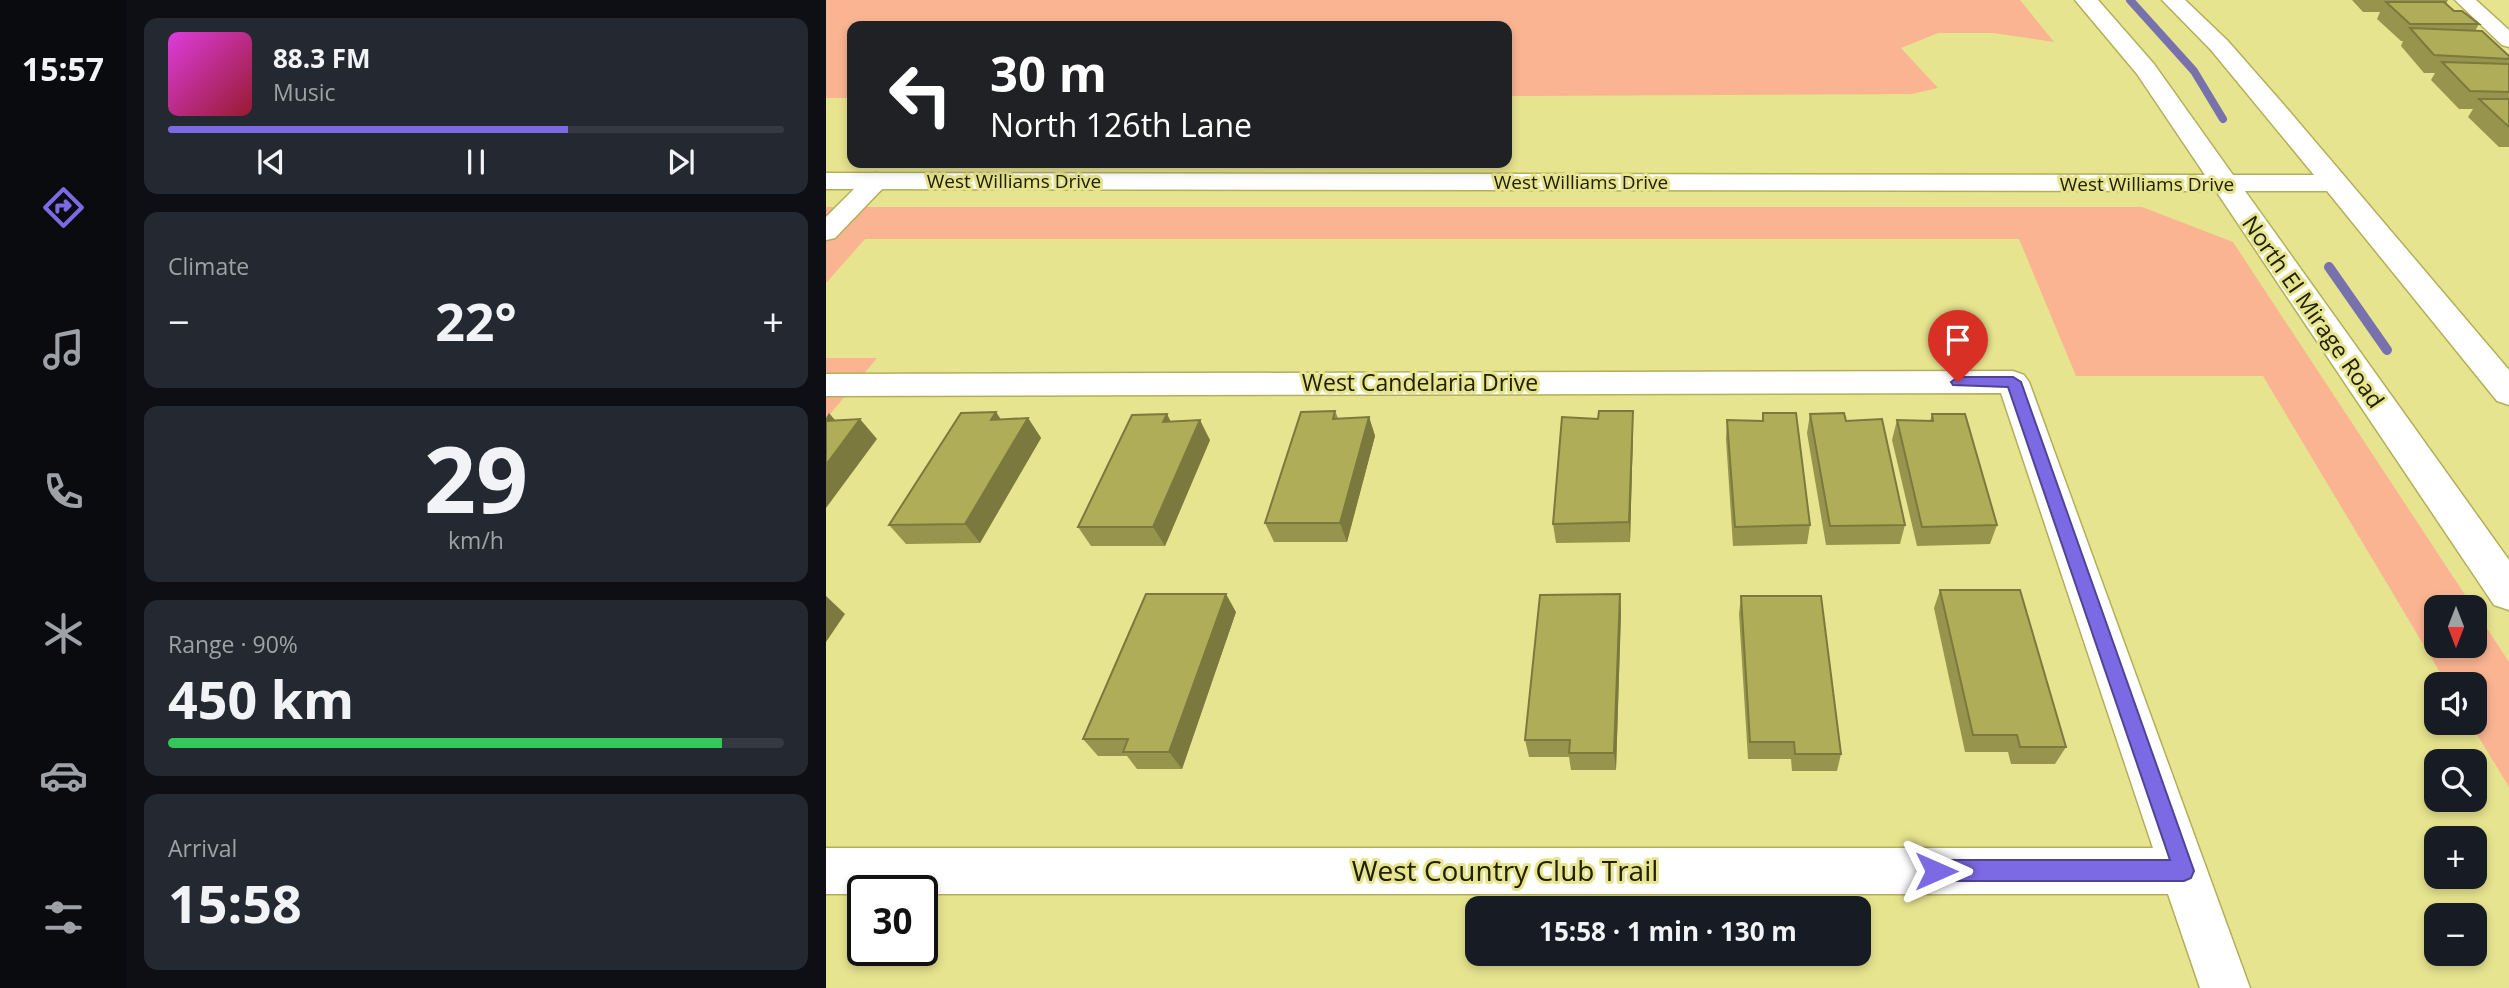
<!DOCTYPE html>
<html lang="en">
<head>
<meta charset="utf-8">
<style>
	body { margin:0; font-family:"Open Sans",sans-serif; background:#242831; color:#f1f3f6; height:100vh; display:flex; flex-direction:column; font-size:26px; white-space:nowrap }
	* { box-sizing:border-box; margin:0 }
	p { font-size:23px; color:#9ea1a6 }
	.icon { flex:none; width:38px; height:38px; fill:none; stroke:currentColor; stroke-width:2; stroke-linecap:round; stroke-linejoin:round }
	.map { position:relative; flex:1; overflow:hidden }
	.side { display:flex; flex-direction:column; gap:18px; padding:18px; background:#0d0f14; width:700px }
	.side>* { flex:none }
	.guide { position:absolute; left:21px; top:21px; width:665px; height:147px; border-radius:14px; box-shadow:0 4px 10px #0003; background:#202124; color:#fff; overflow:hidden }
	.needle { width:46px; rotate:180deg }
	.fabs { position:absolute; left:1598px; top:595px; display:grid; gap:14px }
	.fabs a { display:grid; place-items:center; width:63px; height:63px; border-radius:14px; background:#171b24; box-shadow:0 4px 10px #0003; font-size:35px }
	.speed { position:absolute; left:21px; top:875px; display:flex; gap:14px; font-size:35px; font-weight:700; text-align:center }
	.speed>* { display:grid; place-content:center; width:91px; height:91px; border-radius:50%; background:#171b24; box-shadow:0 4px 10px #0003; line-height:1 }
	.speed .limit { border:4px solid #111; border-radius:10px; background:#fff; color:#111 }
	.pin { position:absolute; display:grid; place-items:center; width:60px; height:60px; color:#fff; margin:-72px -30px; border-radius:50% 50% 50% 0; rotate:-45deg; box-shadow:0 0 7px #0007 }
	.pin .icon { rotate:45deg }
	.me { position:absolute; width:77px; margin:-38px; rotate:90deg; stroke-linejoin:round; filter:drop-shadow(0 0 5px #0008) }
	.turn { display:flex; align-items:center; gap:24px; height:147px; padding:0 28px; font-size:32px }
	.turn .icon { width:91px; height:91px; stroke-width:2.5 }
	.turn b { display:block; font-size:49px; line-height:60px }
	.big { font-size:52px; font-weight:700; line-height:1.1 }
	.side .card { flex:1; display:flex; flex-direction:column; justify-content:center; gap:10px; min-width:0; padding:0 24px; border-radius:14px; background:#242831 }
	.side .dial { align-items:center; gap:0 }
	.dial b { font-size:91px; line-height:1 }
	.song { display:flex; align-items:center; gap:21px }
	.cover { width:84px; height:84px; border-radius:10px; background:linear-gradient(135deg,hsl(300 70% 55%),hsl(350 70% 35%)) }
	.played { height:7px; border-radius:4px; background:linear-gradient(90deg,#7c69e4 65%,#363941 65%) }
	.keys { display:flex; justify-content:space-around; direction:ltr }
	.heat { display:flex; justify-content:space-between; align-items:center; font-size:38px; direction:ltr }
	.charge { height:10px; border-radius:5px; background:linear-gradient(90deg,#34c759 90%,#363941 0) }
	.trip { position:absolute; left:639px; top:896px; width:406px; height:70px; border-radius:14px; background:#171b24; box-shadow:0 4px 10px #0003; font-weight:700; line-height:70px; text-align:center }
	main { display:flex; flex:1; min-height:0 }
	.tab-bar { display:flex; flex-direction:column; width:126px; justify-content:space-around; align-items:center; background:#090b0e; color:#9ea1a6 }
	.tab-bar .icon { width:49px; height:49px }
	.tab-bar .active { color:#7c69e4 }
	.tab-bar b { font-size:32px; color:#f1f3f6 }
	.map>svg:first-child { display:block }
</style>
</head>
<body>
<main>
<nav class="tab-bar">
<b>15:57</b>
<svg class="icon active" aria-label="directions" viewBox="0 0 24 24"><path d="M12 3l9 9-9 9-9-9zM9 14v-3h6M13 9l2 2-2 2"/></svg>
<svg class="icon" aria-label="music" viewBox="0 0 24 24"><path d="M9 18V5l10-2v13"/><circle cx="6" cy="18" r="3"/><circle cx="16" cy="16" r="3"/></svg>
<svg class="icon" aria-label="phone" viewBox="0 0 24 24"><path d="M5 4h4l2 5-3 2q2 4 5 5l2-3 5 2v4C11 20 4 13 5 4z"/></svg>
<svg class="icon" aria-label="climate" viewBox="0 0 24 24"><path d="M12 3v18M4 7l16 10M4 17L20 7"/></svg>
<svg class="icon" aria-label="car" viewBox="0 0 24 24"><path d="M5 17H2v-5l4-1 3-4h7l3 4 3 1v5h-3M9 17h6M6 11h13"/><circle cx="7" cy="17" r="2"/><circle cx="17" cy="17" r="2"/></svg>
<svg class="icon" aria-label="filters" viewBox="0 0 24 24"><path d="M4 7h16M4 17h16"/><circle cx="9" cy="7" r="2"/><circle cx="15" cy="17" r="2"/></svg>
</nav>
<section class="side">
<div class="card">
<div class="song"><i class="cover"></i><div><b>88.3 FM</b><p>Music</p></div></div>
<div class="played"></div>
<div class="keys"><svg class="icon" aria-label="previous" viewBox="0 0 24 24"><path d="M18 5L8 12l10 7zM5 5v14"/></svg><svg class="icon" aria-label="pause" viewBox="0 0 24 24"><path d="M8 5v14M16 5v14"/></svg><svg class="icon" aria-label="next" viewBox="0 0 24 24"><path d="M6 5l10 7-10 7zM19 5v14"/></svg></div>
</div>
<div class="card"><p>Climate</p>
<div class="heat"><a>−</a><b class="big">22°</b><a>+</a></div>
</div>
<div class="card dial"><b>29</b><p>km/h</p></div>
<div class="card"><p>Range · 90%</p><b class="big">450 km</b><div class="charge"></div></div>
<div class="card"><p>Arrival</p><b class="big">15:58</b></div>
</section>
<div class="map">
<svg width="1683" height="988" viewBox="0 0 1683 988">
	<rect width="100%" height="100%" fill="#e7e48f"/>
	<g fill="#fab492">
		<polygon points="0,0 1194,0 1228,42 1167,33 1112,33 1075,48 1112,88 1086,94 681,96 681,26 26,26 26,98 0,98"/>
		<polygon points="0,207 1316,207 1407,242 1647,607 1610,607 1610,646 1648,646 1649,610 1683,662 1683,787 1644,723 1648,723 1648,684 1621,684 1437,376 1250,376 1193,239 39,239 0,283"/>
		<polygon points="0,358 51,358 0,419"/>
	</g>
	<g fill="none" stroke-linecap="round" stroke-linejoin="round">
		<polyline stroke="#7872ac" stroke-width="8" points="1304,0 1368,71 1397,119"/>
		<polyline stroke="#7872ac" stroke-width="10" points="1503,267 1561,350"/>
		<g stroke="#b2af5b" stroke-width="3">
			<g id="minor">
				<polygon points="1629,0 1650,0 1683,30 1683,47 1676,45"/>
				<polygon points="50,173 59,176 63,181 59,186 9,238 0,240 0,217 41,176"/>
				<polygon points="1187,371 1198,375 1203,382 1424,988 1374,988 1342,894 96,894 96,891 37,891 37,894 0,894 0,848 1327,848 1175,393 0,396 0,374"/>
			</g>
		</g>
		<g stroke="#b2af5b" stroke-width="3">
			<polygon id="secondary" points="1249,0 1272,0 1328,64 1407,175 1488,175 1385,50 1336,0 1359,0 1401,40 1458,105 1683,370 1683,405 1671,401 1501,191 1419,191 1683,560 1683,610 1668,605 1390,191 0,189 0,173 1379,175 1311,74"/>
		</g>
		<use href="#minor" fill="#fff" fill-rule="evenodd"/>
		<use href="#secondary" fill="#fff" fill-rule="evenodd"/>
	</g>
	<g fill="#97954d">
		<polygon points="1526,0 1622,0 1620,4 1628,11 1653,24 1649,31 1683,56 1683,147 1673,147 1642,117 1647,109 1633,109 1605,80 1609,73 1598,73 1575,46 1577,41 1575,41 1551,19 1554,12 1537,12"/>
		<polygon points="509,411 512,418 543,417 549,436 521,542 448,542 439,523"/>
		<polygon points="807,411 807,431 804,542 730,543 727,524 772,419"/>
		<polygon points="170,412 175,420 202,418 215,438 154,543 80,544 63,525"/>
		<polygon points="937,413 984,525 981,544 907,546 900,439 901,420 936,421"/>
		<polygon points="341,414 344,422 384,440 339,546 265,546 252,527"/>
		<polygon points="984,414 1020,421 1079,525 1074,544 1000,545 981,433"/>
		<polygon points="1106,414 1171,525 1164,544 1091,546 1066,440 1071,420 1104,421"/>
		<polygon points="1114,590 1240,747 1229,764 1185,764 1182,752 1139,752 1108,608"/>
		<polygon points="794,594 795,613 790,770 745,770 743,757 703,757 699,740"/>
		<polygon points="915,596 1015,754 1011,771 966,771 965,759 922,759 913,614"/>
		<polygon points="410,612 356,769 311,769 301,756 272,756 257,739"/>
	</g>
	<g fill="#7b793e">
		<polygon points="807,411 807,431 804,542 803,522"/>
		<polygon points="170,412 183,432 165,420"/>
		<polygon points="3,413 20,433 0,424 0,418"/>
		<polygon points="341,414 351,434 337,422"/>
		<polygon points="543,417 549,436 521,542 514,523"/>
		<polygon points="202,418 215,438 154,543 139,524"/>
		<polygon points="34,419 51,439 0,508 0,465"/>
		<polygon points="374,420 384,440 339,546 327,527"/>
		<polygon points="400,594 410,612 356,769 343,752"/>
		<polygon points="794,594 795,613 790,770 788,753"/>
		<polygon points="0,596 19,614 0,642"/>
	</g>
	<g fill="#b0ad59" stroke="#7b793e" stroke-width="2">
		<polygon points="1560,2 1618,2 1628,11 1636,11 1653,24 1584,24"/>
		<polygon points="1584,28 1656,31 1683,56 1683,59 1608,55"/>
		<polygon points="1616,62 1683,64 1683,92 1644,91"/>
		<polygon points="1653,99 1683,99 1683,127"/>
		<polygon points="509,411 507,419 543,417 514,523 439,523 475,412"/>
		<polygon points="773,411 807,411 803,522 727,524 736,417 772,419"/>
		<polygon points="170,412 165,420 202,418 139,524 63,525 135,413"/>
		<polygon points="937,413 970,413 984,525 909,527 901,420 937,421"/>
		<polygon points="1018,413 1020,421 1056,419 1079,525 1004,526 984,414"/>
		<polygon points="341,414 337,422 374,420 327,527 252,527 306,415"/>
		<polygon points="1106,414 1139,414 1171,525 1096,527 1071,420 1107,421"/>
		<polygon points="34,419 0,465 0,421"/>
		<polygon points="1114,590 1194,590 1240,747 1194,747 1191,735 1147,735"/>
		<polygon points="320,594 400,594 343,752 297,752 302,739 257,739"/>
		<polygon points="794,594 788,753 743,753 744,740 699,740 714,595"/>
		<polygon points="915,596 995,596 1015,754 969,754 968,742 924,742"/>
	</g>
	<polygon fill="#7c69e4" stroke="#514494" stroke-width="2" points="1132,377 1187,377 1195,382 1368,871 1365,878 1358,881 1110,881 1102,878 1099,871 1102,863 1110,860 1344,860 1182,387 1127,385 1125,382"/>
	<g text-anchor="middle" stroke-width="6" stroke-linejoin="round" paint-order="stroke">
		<g font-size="19" fill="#212000" stroke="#e7e48f">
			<text x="188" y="188">West Williams Drive</text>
			<text x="755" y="189">West Williams Drive</text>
			<text x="1321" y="191">West Williams Drive</text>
		</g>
		<g font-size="23" fill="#212000" stroke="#e7e48f">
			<text transform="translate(1487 312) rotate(55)" y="8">North El Mirage Road</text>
			<text x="594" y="391">West Candelaria Drive</text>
		</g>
		<g font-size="28" fill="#212000" stroke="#e7e48f">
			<text x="679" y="881">West Country Club Trail</text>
		</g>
	</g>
</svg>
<div class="fabs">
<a><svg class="needle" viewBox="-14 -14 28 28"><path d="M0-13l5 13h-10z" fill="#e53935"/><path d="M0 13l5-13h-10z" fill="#9ea1a6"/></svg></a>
<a><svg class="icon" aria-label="sound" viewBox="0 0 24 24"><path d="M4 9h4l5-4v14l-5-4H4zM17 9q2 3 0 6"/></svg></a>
<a><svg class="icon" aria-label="search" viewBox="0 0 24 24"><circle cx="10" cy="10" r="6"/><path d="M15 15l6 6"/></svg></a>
<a>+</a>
<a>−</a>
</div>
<div class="speed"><div class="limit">30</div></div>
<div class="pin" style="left:1132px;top:382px;background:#d93025"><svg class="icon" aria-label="arrive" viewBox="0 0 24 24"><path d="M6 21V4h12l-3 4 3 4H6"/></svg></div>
<svg class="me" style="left:1110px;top:871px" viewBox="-20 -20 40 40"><path d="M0-17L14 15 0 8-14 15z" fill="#7c69e4" stroke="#fff" stroke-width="4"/></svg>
<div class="trip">15:58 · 1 min · 130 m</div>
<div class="guide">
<div class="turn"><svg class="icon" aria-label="left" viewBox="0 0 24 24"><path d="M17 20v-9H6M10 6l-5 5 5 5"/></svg><div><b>30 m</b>North 126th Lane</div></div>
</div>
</div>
</main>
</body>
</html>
